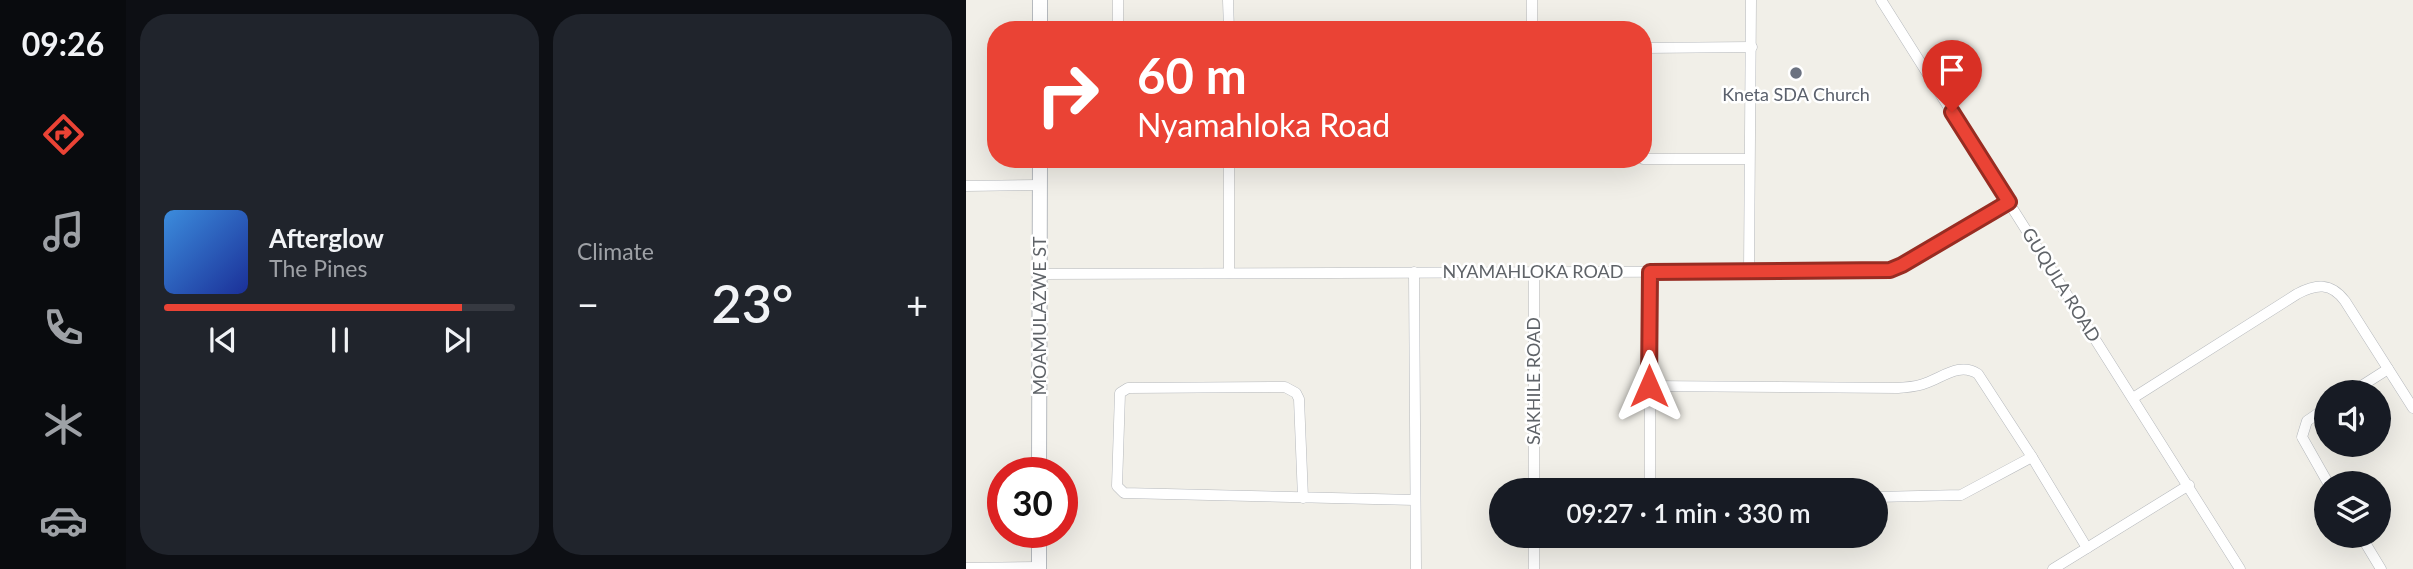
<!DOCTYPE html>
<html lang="en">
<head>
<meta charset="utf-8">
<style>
	body { margin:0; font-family:Lato,sans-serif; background:#20242c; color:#f1f3f6; height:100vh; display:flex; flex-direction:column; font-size:26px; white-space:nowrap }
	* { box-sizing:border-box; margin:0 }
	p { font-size:23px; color:#9ea1a6 }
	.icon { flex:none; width:38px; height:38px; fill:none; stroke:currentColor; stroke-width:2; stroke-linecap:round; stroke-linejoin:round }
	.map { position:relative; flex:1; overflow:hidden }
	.drawer { display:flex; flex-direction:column; gap:14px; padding:14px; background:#0d0f14; width:840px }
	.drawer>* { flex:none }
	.banner { position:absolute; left:21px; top:21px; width:665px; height:147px; border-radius:28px; box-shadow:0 7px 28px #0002; background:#ea4335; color:#fff; overflow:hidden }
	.buttons { position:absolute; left:1348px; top:380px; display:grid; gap:14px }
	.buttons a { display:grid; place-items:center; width:77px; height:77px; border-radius:50%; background:#171b24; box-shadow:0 7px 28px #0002; font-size:35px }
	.speed { position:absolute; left:21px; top:457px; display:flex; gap:14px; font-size:35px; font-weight:700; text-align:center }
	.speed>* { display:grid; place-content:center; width:91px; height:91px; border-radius:50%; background:#171b24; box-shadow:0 7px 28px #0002; line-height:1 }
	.speed .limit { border:10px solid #d22; background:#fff; color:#111 }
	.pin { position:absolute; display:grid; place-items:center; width:60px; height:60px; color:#fff; margin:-72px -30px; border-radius:50% 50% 50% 0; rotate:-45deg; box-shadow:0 0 7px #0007 }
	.pin .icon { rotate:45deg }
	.me { position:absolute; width:77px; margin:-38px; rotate:0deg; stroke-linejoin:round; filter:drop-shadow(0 0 5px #0008) }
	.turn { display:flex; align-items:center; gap:24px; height:147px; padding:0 35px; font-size:32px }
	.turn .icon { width:91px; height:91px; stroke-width:2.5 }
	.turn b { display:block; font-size:49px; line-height:60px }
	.big { font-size:52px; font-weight:600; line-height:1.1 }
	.drawer .card { flex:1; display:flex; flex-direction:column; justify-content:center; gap:10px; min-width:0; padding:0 24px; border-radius:28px; background:#20242c }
	.song { display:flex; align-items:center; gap:21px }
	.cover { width:84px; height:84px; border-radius:10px; background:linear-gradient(135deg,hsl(210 70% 55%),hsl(230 70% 35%)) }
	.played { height:7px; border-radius:4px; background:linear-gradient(90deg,#ea4335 85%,#363941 85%) }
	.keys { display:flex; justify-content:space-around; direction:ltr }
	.heat { display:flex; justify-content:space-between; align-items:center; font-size:38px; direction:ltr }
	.drawer .tiles { flex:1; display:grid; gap:14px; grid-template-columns:repeat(2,1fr) }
	.trip { position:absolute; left:523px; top:478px; width:399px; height:70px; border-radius:35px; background:#171b24; box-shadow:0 7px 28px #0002; font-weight:600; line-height:70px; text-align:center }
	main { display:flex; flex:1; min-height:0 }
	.tab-bar { display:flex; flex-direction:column; width:126px; justify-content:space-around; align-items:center; background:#090b0e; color:#9ea1a6 }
	.tab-bar .icon { width:49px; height:49px }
	.tab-bar .current { color:#ea4335 }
	.tab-bar b { font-size:32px; color:#f1f3f6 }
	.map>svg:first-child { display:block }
</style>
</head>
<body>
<main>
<nav class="tab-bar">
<b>09:26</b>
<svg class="icon current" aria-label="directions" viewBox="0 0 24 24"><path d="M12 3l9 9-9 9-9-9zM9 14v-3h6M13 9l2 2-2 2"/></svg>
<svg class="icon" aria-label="music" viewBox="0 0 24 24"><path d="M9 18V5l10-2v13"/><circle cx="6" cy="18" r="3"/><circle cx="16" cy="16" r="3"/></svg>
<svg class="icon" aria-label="phone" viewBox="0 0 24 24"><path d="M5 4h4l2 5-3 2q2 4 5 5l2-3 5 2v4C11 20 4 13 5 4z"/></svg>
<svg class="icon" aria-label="climate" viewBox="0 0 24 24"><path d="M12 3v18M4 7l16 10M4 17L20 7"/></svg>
<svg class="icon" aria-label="car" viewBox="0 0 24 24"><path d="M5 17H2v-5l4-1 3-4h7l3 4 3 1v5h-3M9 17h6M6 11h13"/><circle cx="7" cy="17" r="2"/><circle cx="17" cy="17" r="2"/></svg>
</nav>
<section class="drawer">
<div class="tiles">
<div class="card">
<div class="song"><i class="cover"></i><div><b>Afterglow</b><p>The Pines</p></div></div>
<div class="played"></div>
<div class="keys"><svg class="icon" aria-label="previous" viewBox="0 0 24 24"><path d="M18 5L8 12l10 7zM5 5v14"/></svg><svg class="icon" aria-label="pause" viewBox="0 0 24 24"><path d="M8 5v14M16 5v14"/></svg><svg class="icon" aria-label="next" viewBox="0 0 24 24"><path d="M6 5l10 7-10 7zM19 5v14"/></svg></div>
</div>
<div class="card"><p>Climate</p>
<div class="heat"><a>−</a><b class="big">23°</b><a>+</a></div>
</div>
</div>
</section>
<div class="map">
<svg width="1447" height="569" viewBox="0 0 1447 569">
	<rect width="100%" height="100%" fill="#f1efe8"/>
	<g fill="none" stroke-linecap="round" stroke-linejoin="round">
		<g stroke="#b5b8bc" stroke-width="11">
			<g id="street">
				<polyline points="262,0 263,30"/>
				<polyline points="915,0 1274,569"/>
				<polyline points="152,30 152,0"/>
				<polyline points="566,30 566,0"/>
				<polyline points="677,48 786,47"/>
				<polyline points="677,159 782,159"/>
				<polyline points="0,186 74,185"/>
				<polyline points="448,272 450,569"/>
				<polyline points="684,272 684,490"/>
				<polyline points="783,272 785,0"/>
				<polyline points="263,273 263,159"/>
				<polyline points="568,273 568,490"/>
				<polyline points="74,274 914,271 936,265 1043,202"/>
				<path d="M683,386L932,388C942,387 951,387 960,383C977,377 994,362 1012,374L1066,457L1121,548"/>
				<polyline points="1386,392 1422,369"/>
				<path d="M1167,398L1331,294C1350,284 1365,282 1379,301L1447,408"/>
				<polyline points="1360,408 1341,421 1336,437 1362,483"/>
				<polyline points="910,497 995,495 1066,457"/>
				<polyline points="337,498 333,399 330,393 319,387 162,388 154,393 151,486 158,493 449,500"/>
				<polyline points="568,536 568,569"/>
				<polyline points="1395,536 1415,569"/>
				<polyline points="0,568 73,567"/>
				<polyline points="1087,569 1223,485"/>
			</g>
		</g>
		<g stroke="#b6babf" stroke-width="16">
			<g id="secondary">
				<polyline points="74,0 74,30"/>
				<polyline points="73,472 74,159"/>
				<polyline points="73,569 73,532"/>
			</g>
		</g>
		<use href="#street" stroke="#fff" stroke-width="10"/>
		<use href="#secondary" stroke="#fff" stroke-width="14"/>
	</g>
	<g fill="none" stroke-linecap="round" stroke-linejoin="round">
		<g stroke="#982c22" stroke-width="18">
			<polyline id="route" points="683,386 684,272 924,270 936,265 1043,202 986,112"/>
		</g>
		<use href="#route" stroke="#ea4335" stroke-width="12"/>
	</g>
	<circle fill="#6b7280" stroke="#fff" stroke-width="2.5" cx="830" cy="73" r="7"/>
	<g text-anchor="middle" stroke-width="5" stroke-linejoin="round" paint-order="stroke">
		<g font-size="18" fill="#5b616d" stroke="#fff">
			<text x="830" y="101">Kneta SDA Church</text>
		</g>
		<g font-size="18" fill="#5f6368" stroke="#fff">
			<text x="567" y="278">NYAMAHLOKA ROAD</text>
			<text transform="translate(1095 285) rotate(58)" y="6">GUQULA ROAD</text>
			<text transform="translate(74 316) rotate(-90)" y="6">MOAMULAZWE ST</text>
			<text transform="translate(568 381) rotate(-90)" y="6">SAKHILE ROAD</text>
		</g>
	</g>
</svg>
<div class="buttons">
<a><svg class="icon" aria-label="sound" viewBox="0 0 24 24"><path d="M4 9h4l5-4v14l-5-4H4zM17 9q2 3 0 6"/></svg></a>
<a><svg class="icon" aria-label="layers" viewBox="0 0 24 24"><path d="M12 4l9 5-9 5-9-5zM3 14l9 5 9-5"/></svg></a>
</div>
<div class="speed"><div class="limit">30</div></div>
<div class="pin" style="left:986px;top:112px;background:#d93025"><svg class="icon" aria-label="arrive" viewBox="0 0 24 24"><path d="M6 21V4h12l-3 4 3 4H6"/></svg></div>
<svg class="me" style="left:683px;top:386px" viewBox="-20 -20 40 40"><path d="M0-17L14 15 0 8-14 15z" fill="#ea4335" stroke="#fff" stroke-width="4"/></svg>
<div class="trip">09:27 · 1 min · 330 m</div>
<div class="banner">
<div class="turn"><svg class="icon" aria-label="right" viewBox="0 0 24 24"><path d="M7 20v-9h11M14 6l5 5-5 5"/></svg><div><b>60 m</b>Nyamahloka Road</div></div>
</div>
</div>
</main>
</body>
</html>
